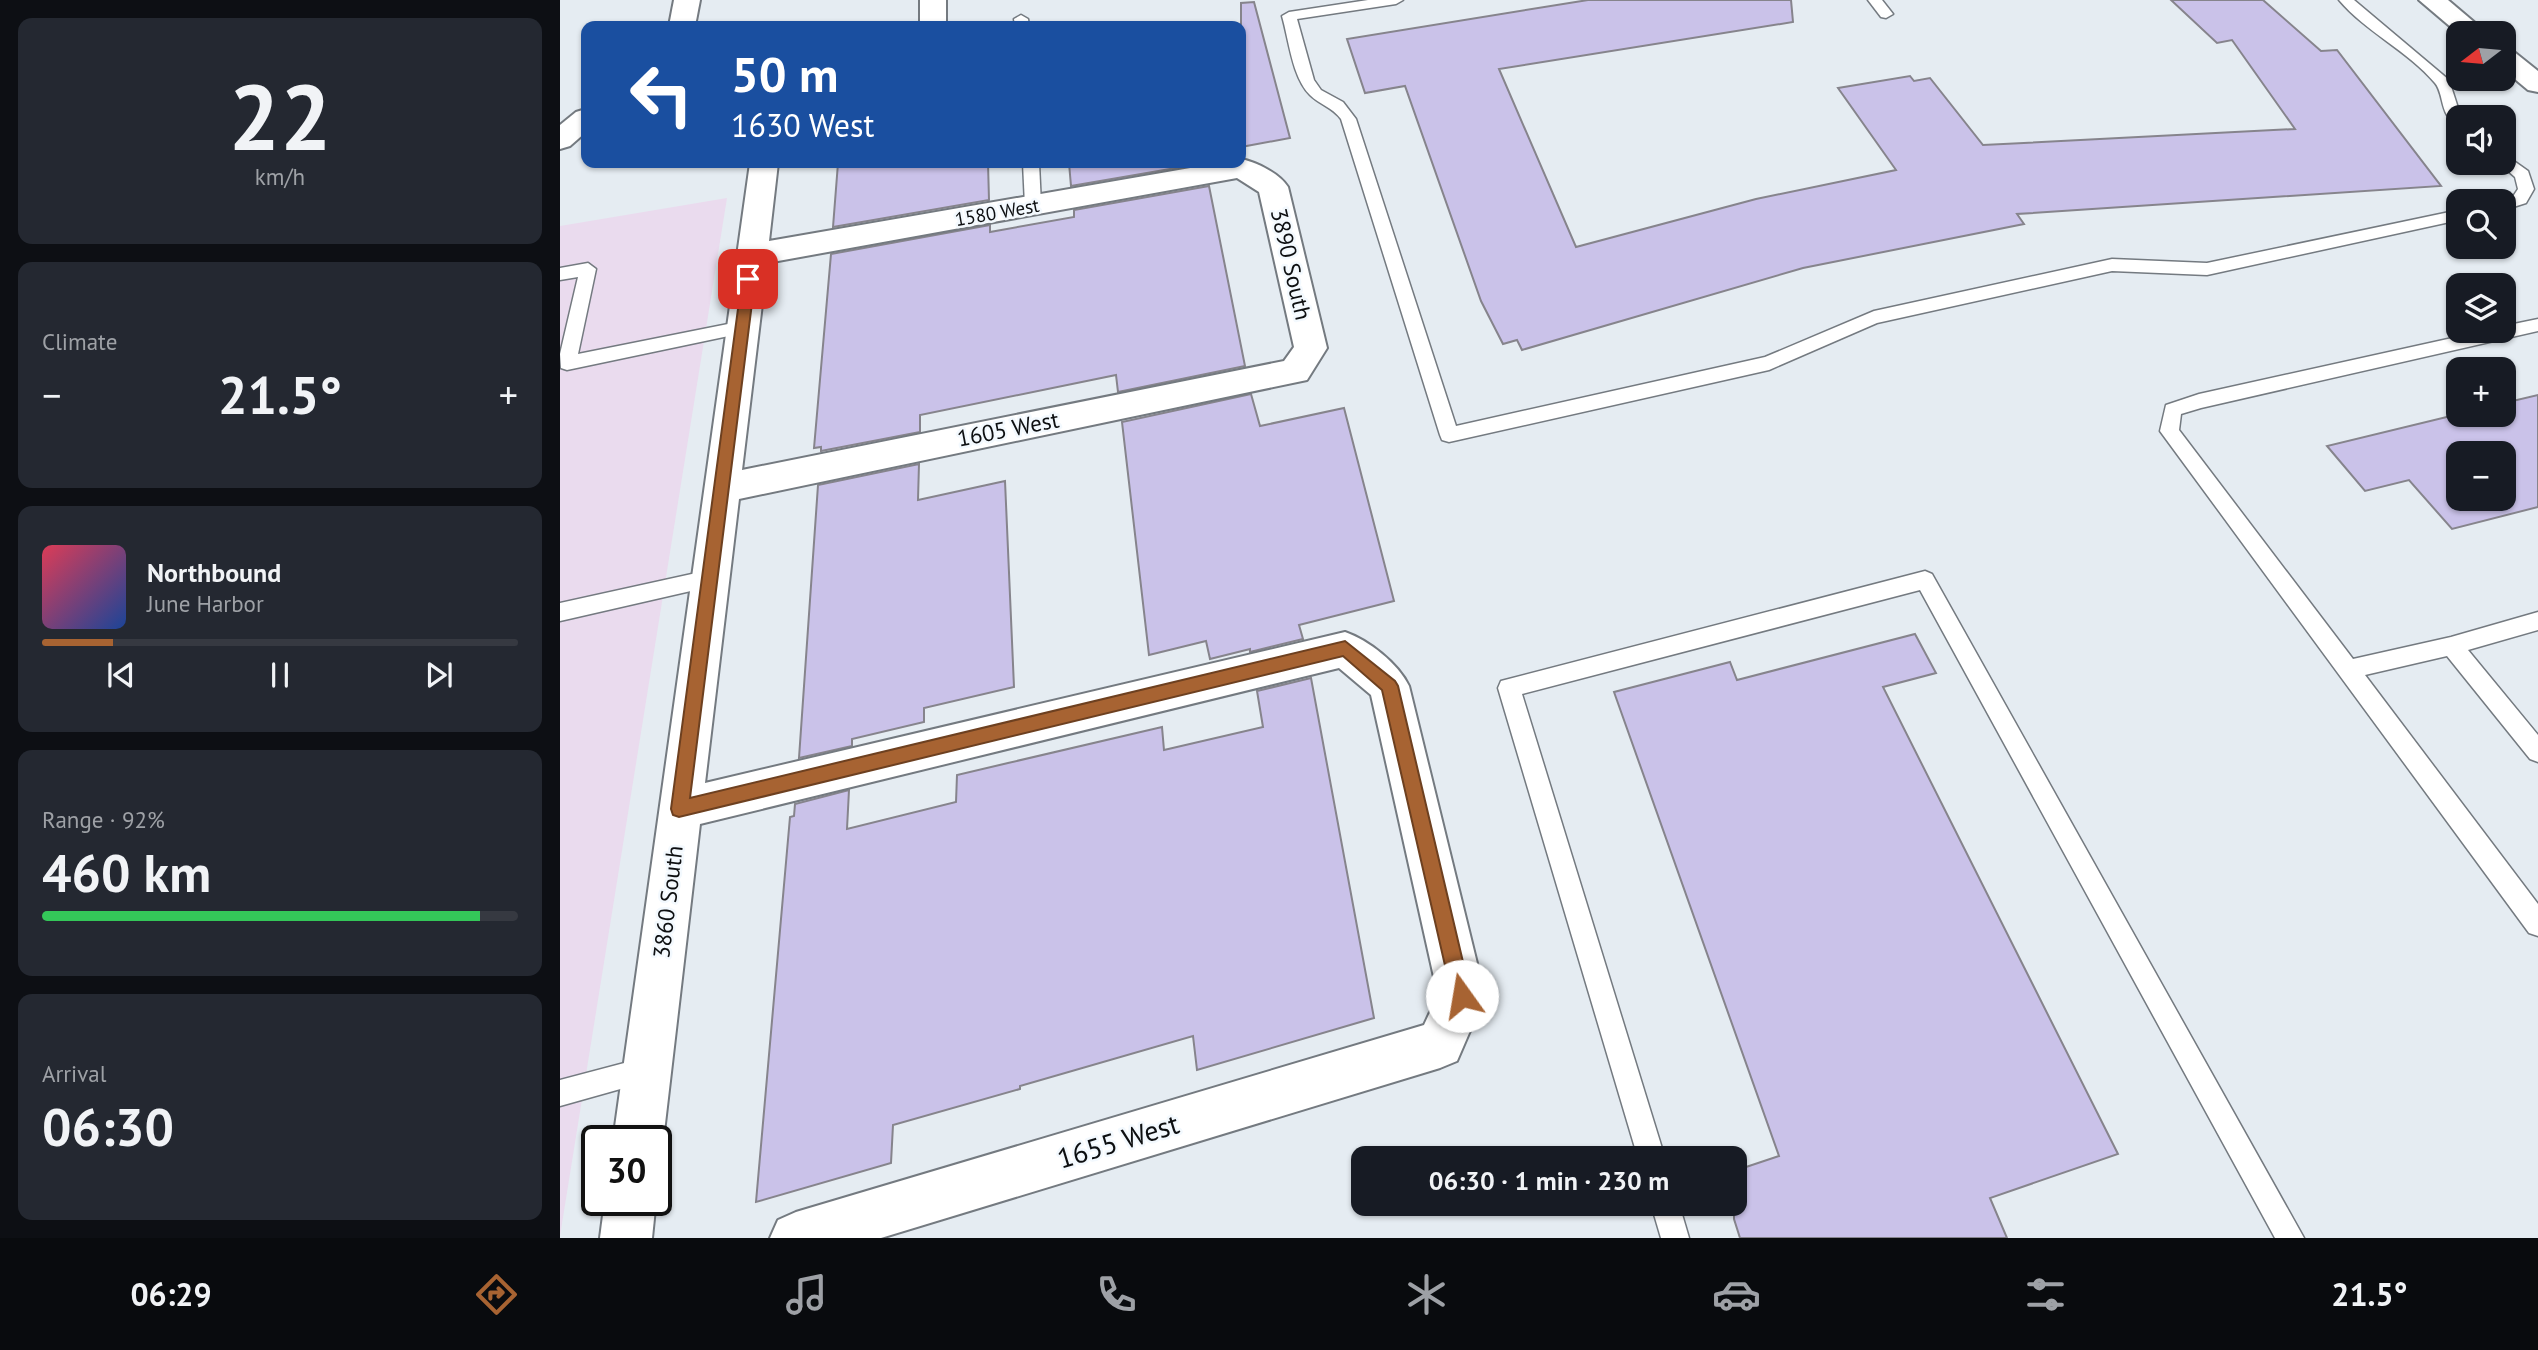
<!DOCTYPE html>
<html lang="en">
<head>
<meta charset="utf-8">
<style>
	body { margin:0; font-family:"PT Sans",sans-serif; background:#242831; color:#f1f3f6; height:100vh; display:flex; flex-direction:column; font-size:26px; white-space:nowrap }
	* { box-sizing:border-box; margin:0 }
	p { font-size:23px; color:#9ea1a6 }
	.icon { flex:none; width:38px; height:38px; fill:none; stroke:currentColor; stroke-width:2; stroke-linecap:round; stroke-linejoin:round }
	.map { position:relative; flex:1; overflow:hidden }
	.drawer { display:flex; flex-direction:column; gap:18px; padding:18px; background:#0d0f14; width:560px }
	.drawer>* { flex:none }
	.banner { position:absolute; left:21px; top:21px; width:665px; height:147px; border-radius:14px; box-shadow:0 2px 5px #0004; background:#1a4fa0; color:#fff; overflow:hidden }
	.needle { width:46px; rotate:254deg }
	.tools { position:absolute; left:1886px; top:21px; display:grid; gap:14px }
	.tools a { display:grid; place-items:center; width:70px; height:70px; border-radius:14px; background:#171b24; box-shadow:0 2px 5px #0004; font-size:35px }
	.speed { position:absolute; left:21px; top:1125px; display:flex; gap:14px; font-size:35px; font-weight:700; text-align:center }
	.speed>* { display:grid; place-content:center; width:91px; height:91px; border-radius:50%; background:#171b24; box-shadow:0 2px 5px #0004; line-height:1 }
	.speed .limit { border:4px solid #111; border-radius:10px; background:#fff; color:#111 }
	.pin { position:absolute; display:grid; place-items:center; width:60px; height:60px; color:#fff; margin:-30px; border-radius:14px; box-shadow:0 4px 10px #0006 }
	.me { position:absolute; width:77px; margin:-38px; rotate:347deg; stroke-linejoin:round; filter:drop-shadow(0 0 5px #0008) }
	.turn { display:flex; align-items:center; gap:24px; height:147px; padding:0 35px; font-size:32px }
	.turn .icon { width:91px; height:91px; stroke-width:2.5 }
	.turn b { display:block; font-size:49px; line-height:60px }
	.big { font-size:52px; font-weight:600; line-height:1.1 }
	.drawer .card { flex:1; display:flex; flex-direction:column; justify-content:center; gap:10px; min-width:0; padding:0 24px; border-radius:14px; background:#242831 }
	.drawer .dial { align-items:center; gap:0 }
	.dial b { font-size:91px; line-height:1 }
	.song { display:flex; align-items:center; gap:21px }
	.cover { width:84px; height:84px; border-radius:10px; background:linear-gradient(135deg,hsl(350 70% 55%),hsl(220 70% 35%)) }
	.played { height:7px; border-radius:4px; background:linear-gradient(90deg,#a76332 15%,#363941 15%) }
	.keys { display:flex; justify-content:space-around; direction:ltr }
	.heat { display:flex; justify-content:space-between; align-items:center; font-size:38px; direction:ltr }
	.charge { height:10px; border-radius:5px; background:linear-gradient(90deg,#34c759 92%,#363941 0) }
	.trip { position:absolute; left:791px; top:1146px; width:396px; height:70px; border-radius:14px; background:#171b24; box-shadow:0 2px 5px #0004; font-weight:600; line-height:70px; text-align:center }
	.tabs { display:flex; height:112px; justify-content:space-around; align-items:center; background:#090b0e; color:#9ea1a6 }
	.tabs .icon { width:49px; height:49px }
	.tabs .on { color:#a76332 }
	.tabs b { font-size:32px; color:#f1f3f6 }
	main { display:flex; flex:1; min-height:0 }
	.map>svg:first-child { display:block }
</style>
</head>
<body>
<main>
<section class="drawer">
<div class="card dial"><b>22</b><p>km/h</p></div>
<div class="card"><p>Climate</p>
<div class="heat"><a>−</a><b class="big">21.5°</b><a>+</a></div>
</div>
<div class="card">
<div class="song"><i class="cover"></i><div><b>Northbound</b><p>June Harbor</p></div></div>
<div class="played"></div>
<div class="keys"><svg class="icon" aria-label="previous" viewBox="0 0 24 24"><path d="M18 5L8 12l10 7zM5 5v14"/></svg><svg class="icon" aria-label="pause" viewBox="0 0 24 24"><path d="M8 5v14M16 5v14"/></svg><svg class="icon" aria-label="next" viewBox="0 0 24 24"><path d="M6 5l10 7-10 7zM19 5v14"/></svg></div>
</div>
<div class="card"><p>Range · 92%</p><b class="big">460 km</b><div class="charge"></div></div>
<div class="card"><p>Arrival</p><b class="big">06:30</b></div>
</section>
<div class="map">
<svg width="1978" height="1238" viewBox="0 0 1978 1238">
	<rect width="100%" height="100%" fill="#e5ecf2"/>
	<polygon fill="#eadbee" points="167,198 0,1236 0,226"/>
	<g fill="#cac2e9" stroke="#86848c" stroke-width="2" fill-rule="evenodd">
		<polygon points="1028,0 1231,0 1233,22 939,69 1016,247 1196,199 1336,170 1278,88 1350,76 1354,81 1370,78 1423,145 1735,129 1672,40 1657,43 1611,0 1703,0 1761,51 1777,50 1881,186 1457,214 1464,224 1243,268 962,350 957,340 943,344 921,301 845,86 805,93 787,39"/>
		<polygon points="694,2 730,138 681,147 681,3"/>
		<polygon points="278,163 428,163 429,200 273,227"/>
		<polygon points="509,163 645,163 511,186"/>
		<polygon points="649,186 685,366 558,392 556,375 360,415 360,432 261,451 261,447 254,448 271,254 430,225 430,232 514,217 514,210"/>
		<polygon points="691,394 700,426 784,408 834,601 739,625 743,639 690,652 690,649 650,659 646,641 589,655 562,422"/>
		<path d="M1978,395V507L1892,529L1849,480L1805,491L1767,446L1899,414L1944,415V403ZM1899,453H1944V499H1899Z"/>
		<polygon points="359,464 358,500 445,481 454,687 364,708 364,722 292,739 292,746 239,758 258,485"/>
		<polygon points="1355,634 1376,673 1323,687 1558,1154 1430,1198 1447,1238 1180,1238 1174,1219 1174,1171 1219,1156 1054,692 1170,662 1177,680"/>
		<polygon points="751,678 814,1018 637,1070 633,1036 460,1086 460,1089 333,1125 331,1163 196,1202 230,817 234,816 235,804 289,790 287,829 396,802 397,775 448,763 602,727 604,750 703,727 697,691"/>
	</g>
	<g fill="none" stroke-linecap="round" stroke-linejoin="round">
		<g stroke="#747a80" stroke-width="3">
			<g id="service">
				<path d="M808,0H843L836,4L737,19L754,80L761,90L783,102L796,119L896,426L1205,357L1314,311L1552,259L1647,263L1899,210V220L1647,275L1552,271L1317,323L1209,370L889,442L882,440L880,435L781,119C772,107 760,105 750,95C732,77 729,40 722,16L729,12Z"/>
				<polygon points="1308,0 1322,0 1333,14 1326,18 1321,17"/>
				<path d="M1779,0H1794L1889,80L1898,108L1905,117H1899V124C1879,118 1885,95 1875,83C1848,51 1806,32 1779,0Z"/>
				<polygon points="461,15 468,19 469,26 455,26 454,19"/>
				<polygon points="1944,154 1968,171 1974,189 1966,203 1944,210 1944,201 1938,201 1954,195 1958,189 1955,177 1939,163 1944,163"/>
				<polygon points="463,163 479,163 481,205 473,210 465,205"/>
				<polygon points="28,263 36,269 18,354 183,321 189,323 192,327 189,331 183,333 7,370 1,368 0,354 18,277 0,280 0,268"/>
				<polygon points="1978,319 1978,331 1641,408 1621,414 1619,430 1793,659 1891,637 1978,612 1978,630 1908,650 1978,735 1978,762 1970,759 1887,656 1805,675 1978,904 1978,936 1969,933 1600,431 1606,405 1639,394 1924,331 1944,331 1944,326"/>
				<polygon points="150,570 157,573 160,579 157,585 0,621 0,603"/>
				<polygon points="1365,571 1372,574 1744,1238 1715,1238 1360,590 962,694 1105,1158 1078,1158 938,688 941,681"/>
				<polygon points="87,1057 96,1061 100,1070 96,1079 0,1106 0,1080"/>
				<polygon points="1091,1204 1119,1204 1129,1238 1101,1238"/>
			</g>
		</g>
		<g stroke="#747a80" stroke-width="4">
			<g id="minor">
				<polygon points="114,0 140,0 135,26 109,26"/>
				<rect x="360" y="0" width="26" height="26"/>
				<polygon points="1859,0 1888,0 1927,33 1899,34"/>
				<polygon points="1944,49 1953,51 1978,71 1978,92 1968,90 1944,70"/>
				<polygon points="26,109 26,132 10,146 0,149 0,125 16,112"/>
				<path d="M681,159C696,162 719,173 728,187L767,348L747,380L179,499L145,783L785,632C808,640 838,663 849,686L925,996L897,1061L880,1068L321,1238H210L218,1220L236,1212L864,1025L878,995L811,695L779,668L140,824L103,1141L96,1157V1141H53L190,163H218L209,241L659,163H681ZM677,178L699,192L734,347L724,361L182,470L207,263Z"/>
				<polygon points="45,1200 96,1199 92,1238 40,1238"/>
			</g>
		</g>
		<use href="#service" fill="#fff" fill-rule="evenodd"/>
		<use href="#minor" fill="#fff" fill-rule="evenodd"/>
	</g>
	<polygon fill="#a76332" stroke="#6d4020" stroke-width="2" points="188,275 195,279 130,798 785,641 835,681 838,686 911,996 908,1003 902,1006 895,1003 892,996 822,690 783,656 119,817 113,815 111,809 182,279"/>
	<g text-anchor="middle" stroke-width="5" stroke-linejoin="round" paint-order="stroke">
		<g font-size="19" fill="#0d0f11" stroke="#f3f9fe">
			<text transform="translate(437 212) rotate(-10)" y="7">1580 West</text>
		</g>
		<g font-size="23" fill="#0d0f11" stroke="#f3f9fe">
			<text transform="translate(731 264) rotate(77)" y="8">3890 South</text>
			<text transform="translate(448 429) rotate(-11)" y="8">1605 West</text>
			<text transform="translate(108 902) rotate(-83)" y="8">3860 South</text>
		</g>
		<g font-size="28" fill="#0d0f11" stroke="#f3f9fe">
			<text transform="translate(558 1141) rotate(-17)" y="10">1655 West</text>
		</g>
	</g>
</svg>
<div class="tools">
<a><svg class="needle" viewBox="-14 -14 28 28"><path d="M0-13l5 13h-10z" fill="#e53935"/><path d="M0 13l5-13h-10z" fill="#9ea1a6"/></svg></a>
<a><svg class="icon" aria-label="sound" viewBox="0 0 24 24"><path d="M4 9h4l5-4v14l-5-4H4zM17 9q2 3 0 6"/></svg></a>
<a><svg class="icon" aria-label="search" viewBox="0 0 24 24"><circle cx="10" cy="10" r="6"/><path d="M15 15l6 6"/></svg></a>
<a><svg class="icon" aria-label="layers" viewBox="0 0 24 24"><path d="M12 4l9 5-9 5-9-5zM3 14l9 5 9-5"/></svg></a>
<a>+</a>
<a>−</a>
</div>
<div class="speed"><div class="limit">30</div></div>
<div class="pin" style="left:188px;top:279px;background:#d93025"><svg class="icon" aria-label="arrive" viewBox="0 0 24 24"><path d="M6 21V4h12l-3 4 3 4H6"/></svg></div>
<svg class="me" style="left:902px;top:996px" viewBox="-20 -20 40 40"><circle r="19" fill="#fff"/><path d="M0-13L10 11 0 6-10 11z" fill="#a76332"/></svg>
<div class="trip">06:30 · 1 min · 230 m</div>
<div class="banner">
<div class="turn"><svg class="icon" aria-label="left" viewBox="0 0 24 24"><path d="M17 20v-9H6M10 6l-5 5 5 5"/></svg><div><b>50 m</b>1630 West</div></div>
</div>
</div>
</main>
<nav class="tabs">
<b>06:29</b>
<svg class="icon on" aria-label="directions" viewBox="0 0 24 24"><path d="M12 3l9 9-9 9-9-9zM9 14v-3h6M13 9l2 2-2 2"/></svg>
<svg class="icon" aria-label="music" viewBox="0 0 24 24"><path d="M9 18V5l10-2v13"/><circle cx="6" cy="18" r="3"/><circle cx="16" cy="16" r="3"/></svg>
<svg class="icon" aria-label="phone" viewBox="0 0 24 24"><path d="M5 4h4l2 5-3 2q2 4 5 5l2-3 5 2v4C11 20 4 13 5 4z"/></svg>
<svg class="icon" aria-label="climate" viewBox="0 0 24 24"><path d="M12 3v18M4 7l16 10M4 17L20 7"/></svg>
<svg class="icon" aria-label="car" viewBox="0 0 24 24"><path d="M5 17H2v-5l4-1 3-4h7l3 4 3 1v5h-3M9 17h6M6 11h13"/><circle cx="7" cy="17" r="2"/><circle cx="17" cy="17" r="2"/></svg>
<svg class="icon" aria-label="filters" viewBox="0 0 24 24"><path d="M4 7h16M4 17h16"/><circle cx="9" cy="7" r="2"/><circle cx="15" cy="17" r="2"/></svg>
<b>21.5°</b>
</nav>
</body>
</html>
